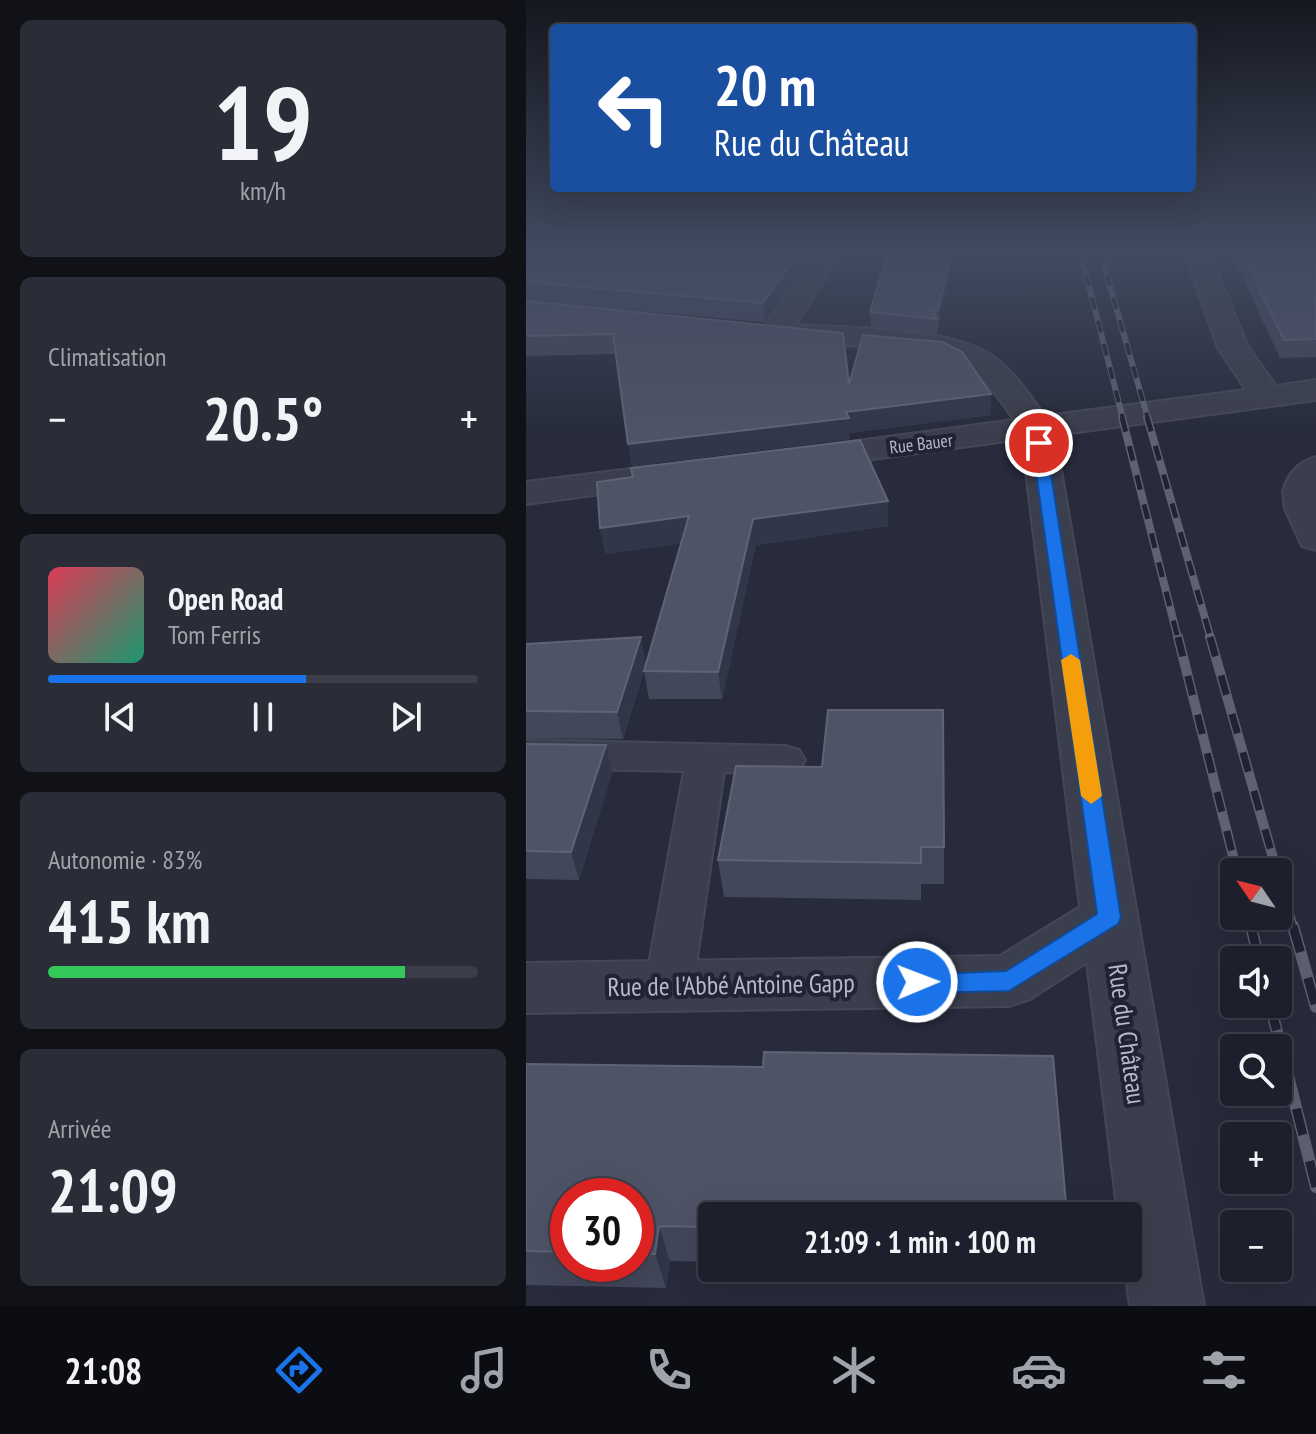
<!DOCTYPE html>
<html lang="fr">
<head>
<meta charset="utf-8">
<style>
	body { margin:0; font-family:"PT Sans Narrow",sans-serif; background:#2a2d38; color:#f1f3f6; height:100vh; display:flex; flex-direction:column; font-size:30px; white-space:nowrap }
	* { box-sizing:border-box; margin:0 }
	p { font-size:26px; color:#a0a3a9 }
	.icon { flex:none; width:44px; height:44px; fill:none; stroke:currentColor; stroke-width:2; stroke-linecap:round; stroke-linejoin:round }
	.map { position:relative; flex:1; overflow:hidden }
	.side { display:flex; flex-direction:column; gap:20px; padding:20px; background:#101218; width:526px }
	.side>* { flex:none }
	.banner { position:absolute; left:24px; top:24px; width:646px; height:168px; border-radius:8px; box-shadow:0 8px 32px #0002,0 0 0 2px #3b3e48; background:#1a4fa0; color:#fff; overflow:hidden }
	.needle { width:52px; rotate:305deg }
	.tools { position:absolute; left:694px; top:858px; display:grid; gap:16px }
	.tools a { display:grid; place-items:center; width:72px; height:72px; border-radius:8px; background:#1d202c; box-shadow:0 8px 32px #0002,0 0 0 2px #3b3e48; font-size:40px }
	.speed { position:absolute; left:24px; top:1178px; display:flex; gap:16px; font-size:40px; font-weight:700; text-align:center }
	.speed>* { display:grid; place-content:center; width:104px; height:104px; border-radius:50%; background:#1d202c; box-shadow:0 8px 32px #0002,0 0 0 2px #3b3e48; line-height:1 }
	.speed .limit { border:12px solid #d22; background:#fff; color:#111 }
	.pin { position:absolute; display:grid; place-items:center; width:68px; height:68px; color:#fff; margin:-34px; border:4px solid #fff; border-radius:50%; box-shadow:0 2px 8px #0007 }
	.me { position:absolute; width:88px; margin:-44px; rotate:89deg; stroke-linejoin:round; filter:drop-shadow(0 0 6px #0008) }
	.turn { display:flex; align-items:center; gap:28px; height:168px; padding:0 32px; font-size:36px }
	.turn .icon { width:104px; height:104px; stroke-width:2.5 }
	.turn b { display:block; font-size:56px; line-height:68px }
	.big { font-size:60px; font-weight:700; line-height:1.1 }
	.side .card { flex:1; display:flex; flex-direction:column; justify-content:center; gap:12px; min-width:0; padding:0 28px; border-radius:12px; background:#2a2d38 }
	.side .dial { align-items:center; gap:0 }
	.dial b { font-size:104px; line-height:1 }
	.song { display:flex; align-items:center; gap:24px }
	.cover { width:96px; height:96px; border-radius:12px; background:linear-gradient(135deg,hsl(350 70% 55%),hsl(160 70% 35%)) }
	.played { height:8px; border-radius:4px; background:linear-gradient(90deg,#1a73e8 60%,#3b3e48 60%) }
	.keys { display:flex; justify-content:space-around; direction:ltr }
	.heat { display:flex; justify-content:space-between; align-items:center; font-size:44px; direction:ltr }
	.charge { height:12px; border-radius:6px; background:linear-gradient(90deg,#34c759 83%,#3b3e48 0) }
	.trip { position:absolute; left:172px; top:1202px; width:444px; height:80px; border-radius:8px; background:#1d202c; box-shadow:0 8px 32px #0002,0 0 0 2px #3b3e48; font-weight:700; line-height:80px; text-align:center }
	.tabs { display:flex; height:128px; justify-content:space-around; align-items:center; background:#0c0d12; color:#a0a3a9 }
	.tabs .icon { width:56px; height:56px }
	.tabs .current { color:#1a73e8 }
	.tabs b { font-size:36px; color:#f1f3f6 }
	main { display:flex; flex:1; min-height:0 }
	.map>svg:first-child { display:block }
</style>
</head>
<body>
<main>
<section class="side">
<div class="card dial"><b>19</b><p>km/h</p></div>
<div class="card"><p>Climatisation</p>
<div class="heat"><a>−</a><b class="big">20.5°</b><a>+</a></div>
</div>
<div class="card">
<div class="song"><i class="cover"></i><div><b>Open Road</b><p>Tom Ferris</p></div></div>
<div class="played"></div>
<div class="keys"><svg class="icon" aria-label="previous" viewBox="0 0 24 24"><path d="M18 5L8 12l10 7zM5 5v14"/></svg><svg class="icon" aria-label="pause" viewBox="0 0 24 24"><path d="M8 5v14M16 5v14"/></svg><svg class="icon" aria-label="next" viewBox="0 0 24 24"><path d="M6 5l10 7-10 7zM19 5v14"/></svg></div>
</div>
<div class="card"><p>Autonomie · 83%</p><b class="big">415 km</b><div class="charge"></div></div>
<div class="card"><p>Arrivée</p><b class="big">21:09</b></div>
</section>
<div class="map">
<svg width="790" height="1306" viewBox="0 0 790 1306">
	<rect width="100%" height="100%" fill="#272b3b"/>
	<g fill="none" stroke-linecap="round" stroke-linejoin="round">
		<g stroke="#444755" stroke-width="4">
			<polygon id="service" points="0,740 259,746 273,750 279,760 273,770 259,774 198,772 167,986 160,1001 143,1007 126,1001 119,986 158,771 0,768"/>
		</g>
		<g stroke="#444755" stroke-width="4">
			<g id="minor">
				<path d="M292,251H317L269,325C326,329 423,324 470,359C490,374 504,396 519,416L720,390L692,348L658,251H683L722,347L750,386L790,380V400L529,435L678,1306H604L599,1268H602V1216H592L561,962L504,999L483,1006L0,1013V963L474,956L554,907L496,439L280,468L268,465L263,458L268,451L280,448L488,420C477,403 465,386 449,373C398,331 300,354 239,339L234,333Z"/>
				<path d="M790,457V550L776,546L759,509L757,492C761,475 772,462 790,457Z"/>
				<polygon points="129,466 142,469 147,477 142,485 0,504 0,482"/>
			</g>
		</g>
		<use href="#service" fill="#3b3e4c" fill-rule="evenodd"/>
		<use href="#minor" fill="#3b3e4c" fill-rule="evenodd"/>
		<g stroke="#5d6172" stroke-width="6">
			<g id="rail-far3">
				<polyline points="554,251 597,419"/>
				<polyline points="574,251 622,419"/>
			</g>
		</g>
		<g stroke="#5d6172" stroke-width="8">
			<g id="rail-far2">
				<polyline points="596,417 652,639"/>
				<polyline points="621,417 685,639"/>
			</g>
		</g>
		<g stroke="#5d6172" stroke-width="10">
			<g id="rail-far1">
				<polyline points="652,637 711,872"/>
				<polyline points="684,637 751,872"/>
				<polyline points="752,876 767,928"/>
				<polyline points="722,916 725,928"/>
			</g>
		</g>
		<g stroke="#5d6172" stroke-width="12">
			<g id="rail">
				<polyline points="725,926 733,960"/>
				<polyline points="767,926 790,1007"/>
				<polyline points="744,1004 790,1187"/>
			</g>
		</g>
		<use href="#rail-far3" stroke="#202331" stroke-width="4" stroke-dasharray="12" stroke-linecap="butt"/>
		<use href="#rail-far2" stroke="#202331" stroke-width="5" stroke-dasharray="15" stroke-linecap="butt"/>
		<use href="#rail-far1" stroke="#202331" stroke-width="7" stroke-dasharray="20" stroke-linecap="butt"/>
		<use href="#rail" stroke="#202331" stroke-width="9" stroke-dasharray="27" stroke-linecap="butt"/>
	</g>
	<g fill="#43475a" fill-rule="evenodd">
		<polygon points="0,251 288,251 239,322 0,301 323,384 465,415 323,433 324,439 106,466 90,354 0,356"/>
		<polygon points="704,251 790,251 790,357 754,358"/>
		<polygon points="426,266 412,327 411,337 345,329 344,312"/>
		<polygon points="362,501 362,526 230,545 196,699 123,699 118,671 120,665 97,739 0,738 0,644 120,664 155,543 80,554 74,528"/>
		<polygon points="0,744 80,745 86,773 53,880 0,879"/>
		<polygon points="210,766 418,847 418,884 395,884 395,900 198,897 192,860"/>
		<path d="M527,1056L541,1216H186V1262L144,1261L140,1288L0,1285V1064L237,1067ZM42,1196H110V1264H42Z"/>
		<polygon points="304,1268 449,1268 448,1275 304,1273"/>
	</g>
	<g fill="#323649">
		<polygon points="275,251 288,251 239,322 237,303"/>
		<polygon points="427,251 426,266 412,327 412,310"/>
		<polygon points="465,394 465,415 323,433 324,439 106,466 102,444 320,412"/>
		<polygon points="362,501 362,526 230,545 196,699 192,672 227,519"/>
		<polygon points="163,516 167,542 80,554 74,528"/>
		<polygon points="115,637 120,664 97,739 91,712"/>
		<polygon points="80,745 86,773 53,880 45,852"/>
		<polygon points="133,1226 144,1261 140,1288 129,1254"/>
	</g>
	<g fill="#4f5366" stroke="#606375" stroke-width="2">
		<polygon points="0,251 275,251 237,303 0,282"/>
		<polygon points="362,251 426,251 412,310 405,310 412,319 344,312"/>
		<polygon points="715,251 790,251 790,339 758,340"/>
		<polygon points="0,301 317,333 323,384 337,335 417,342 436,352 465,394 320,412 323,418 102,444 87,334 0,336"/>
		<polygon points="334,440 362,501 227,519 192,672 118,671 163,516 74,528 71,482 107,477 105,468"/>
		<polygon points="115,637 91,712 0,711 0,644"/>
		<polygon points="302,710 417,710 418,847 395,847 395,863 192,860 210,766 296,767"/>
		<polygon points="0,744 80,745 45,852 0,851"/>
		<polygon points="238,1052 527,1056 541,1215 450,1213 450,1216 186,1216 186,1227 133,1226 129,1254 110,1253 110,1196 42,1196 42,1252 0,1251 0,1064 237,1067"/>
	</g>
	<linearGradient id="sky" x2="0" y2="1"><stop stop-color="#151820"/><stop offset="0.58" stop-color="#414a60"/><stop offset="1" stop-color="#414a60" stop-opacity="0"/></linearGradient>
	<rect width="790" height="434" fill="url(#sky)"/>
	<polygon fill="#1a73e8" stroke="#114b97" stroke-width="2" points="513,439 520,443 595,918 592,924 483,991 391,993 382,990 378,982 382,975 480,971 571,914 506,443"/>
	<polygon fill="#f59e0b" points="545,654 554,660 576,796 565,804 555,796 535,660"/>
	<g text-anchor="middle" stroke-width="8" stroke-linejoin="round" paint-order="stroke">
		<g font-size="18" fill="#b7b9c7" stroke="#202331">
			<text transform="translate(395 444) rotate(-7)" y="6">Rue Bauer</text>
		</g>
		<g font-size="26" fill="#b7b9c7" stroke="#202331">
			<text transform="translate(205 985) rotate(-1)" y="9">Rue de l'Abbé Antoine Gapp</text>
			<text transform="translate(601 1034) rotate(82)" y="9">Rue du Château</text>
		</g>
	</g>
</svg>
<div class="tools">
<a><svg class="needle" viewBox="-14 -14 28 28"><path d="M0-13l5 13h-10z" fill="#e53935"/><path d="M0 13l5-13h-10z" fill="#a0a3a9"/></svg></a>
<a><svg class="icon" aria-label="sound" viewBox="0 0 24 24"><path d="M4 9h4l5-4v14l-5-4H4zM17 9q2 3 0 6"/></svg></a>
<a><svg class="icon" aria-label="search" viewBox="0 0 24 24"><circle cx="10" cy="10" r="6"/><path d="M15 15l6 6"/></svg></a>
<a>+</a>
<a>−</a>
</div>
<div class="speed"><div class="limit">30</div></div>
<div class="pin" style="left:513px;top:443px;background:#d93025"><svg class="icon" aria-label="arrive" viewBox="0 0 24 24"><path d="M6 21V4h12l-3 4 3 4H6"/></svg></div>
<svg class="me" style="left:391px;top:982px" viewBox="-20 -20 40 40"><circle r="17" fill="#1a73e8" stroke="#fff" stroke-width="3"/><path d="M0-11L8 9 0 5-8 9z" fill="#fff"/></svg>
<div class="trip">21:09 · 1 min · 100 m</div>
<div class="banner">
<div class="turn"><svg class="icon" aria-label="left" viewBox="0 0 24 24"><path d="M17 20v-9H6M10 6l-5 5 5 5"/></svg><div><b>20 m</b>Rue du Château</div></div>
</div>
</div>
</main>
<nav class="tabs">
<b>21:08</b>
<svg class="icon current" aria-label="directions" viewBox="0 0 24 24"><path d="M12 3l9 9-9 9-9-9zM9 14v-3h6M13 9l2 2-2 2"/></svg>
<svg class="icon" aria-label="music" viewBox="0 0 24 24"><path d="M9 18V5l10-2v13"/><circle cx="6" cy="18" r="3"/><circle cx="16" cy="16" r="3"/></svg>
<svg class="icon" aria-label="phone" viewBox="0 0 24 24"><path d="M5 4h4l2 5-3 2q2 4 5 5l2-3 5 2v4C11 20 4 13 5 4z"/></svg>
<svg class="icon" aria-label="climate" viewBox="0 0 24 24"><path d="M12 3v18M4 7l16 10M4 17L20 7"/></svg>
<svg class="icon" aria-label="car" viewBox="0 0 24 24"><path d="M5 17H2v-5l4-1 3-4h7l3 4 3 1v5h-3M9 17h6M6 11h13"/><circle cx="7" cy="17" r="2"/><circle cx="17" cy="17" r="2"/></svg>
<svg class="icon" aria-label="filters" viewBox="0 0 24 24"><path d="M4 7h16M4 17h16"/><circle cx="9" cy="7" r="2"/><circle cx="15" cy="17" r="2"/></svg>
</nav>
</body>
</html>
